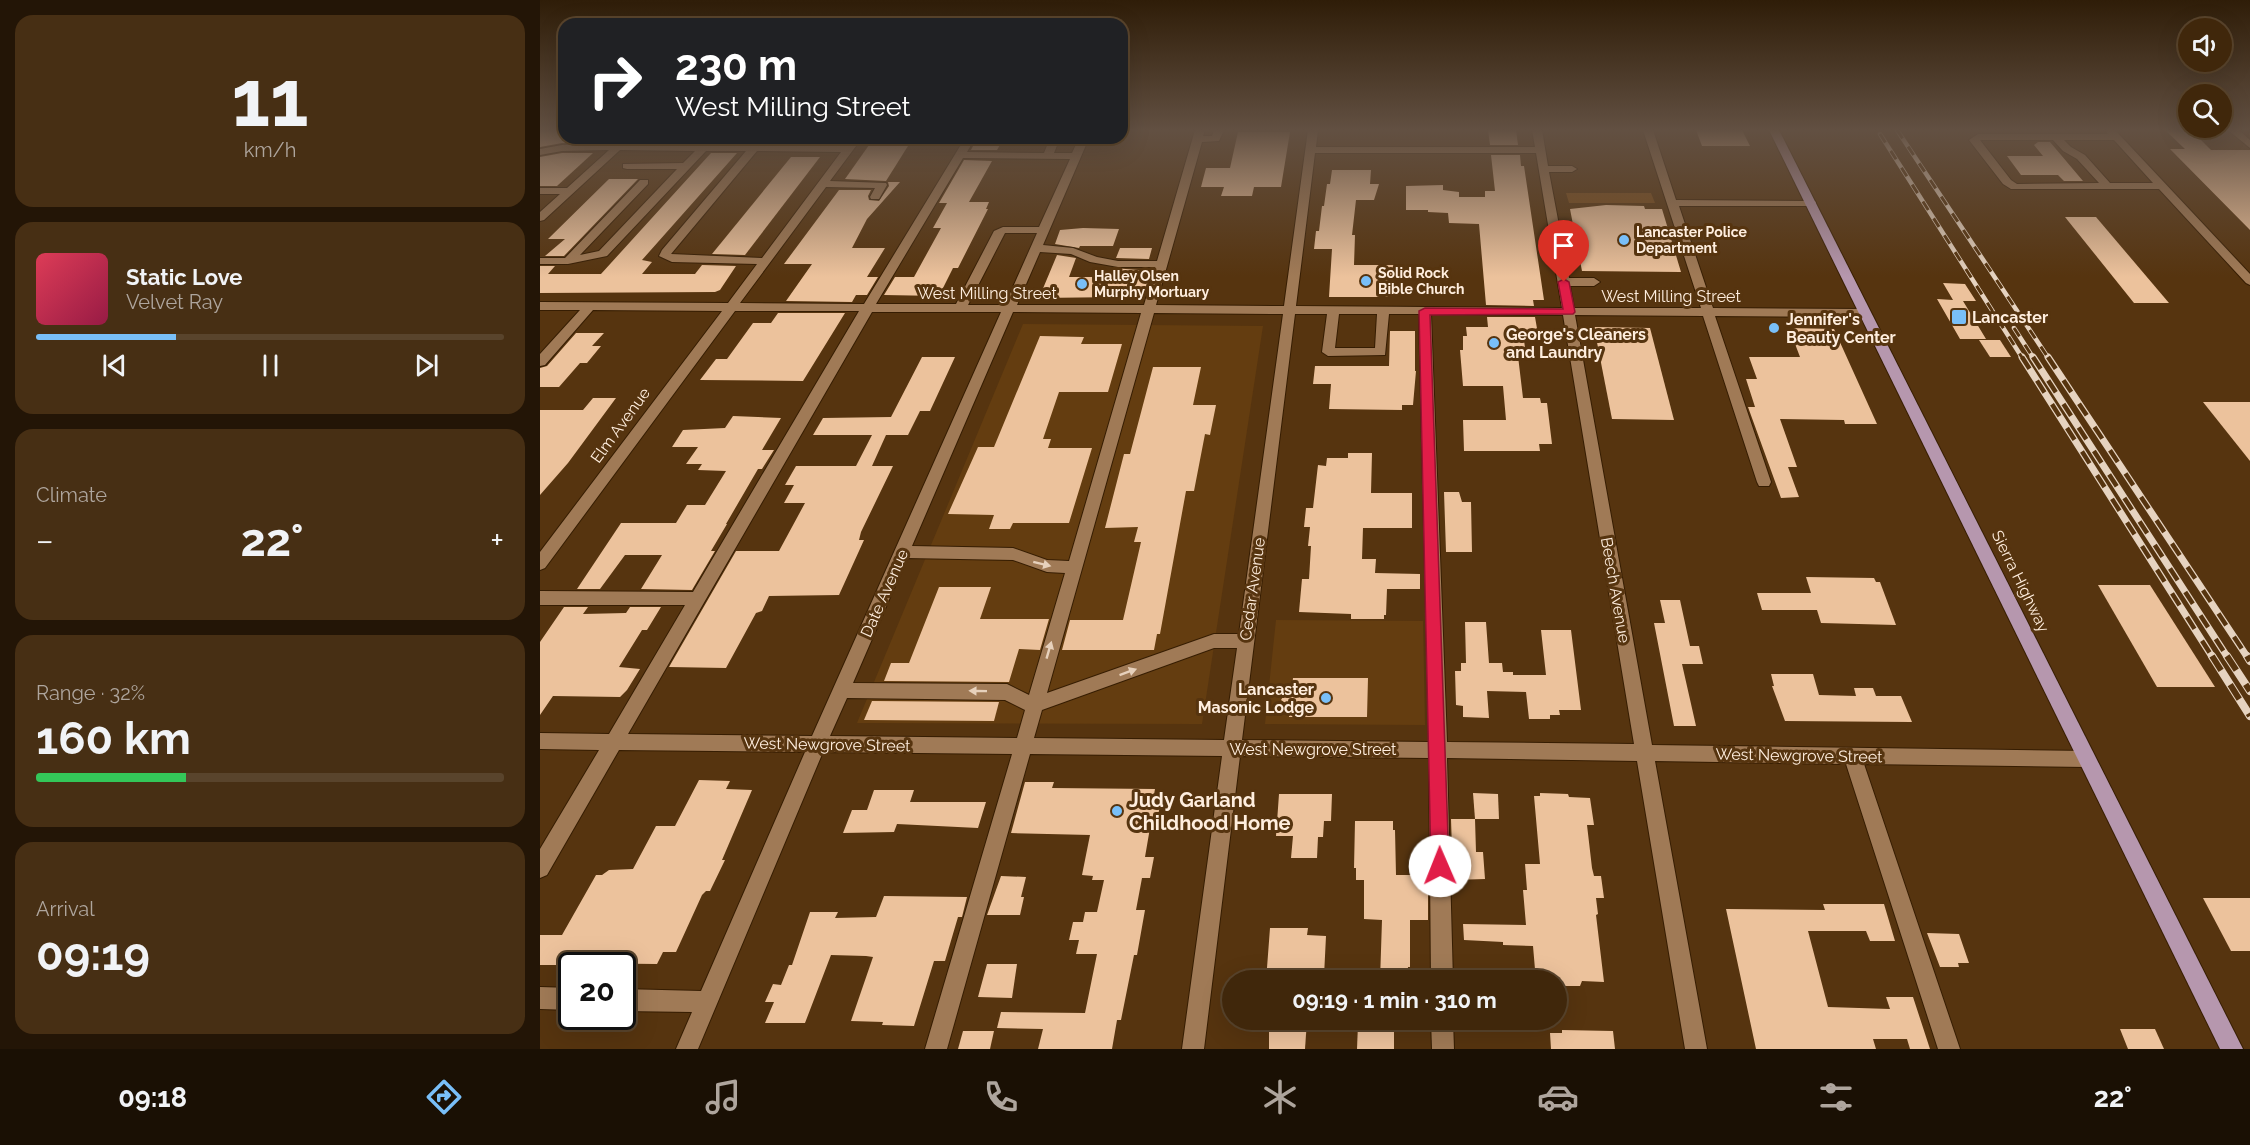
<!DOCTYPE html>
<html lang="en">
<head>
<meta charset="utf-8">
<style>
	body { margin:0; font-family:Raleway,sans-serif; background:#472f14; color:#f1f3f6; height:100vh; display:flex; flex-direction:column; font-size:22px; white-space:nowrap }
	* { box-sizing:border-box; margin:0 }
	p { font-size:20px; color:#aea59d }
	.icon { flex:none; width:33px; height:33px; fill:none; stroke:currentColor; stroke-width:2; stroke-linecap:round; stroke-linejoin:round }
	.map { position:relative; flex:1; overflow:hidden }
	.details { display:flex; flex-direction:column; gap:15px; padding:15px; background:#231506; width:540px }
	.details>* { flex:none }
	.guide { position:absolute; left:18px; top:18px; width:570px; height:126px; border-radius:18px; box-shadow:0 6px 24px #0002,0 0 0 2px #59442c; background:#202124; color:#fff; overflow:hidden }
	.controls { position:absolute; left:1638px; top:18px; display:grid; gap:12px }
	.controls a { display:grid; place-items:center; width:54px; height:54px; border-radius:50%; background:#40270b; box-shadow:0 6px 24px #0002,0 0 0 2px #59442c; font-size:30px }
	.speed { position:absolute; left:18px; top:952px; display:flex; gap:12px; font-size:30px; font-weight:700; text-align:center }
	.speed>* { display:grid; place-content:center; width:78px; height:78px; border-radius:50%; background:#40270b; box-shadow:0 6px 24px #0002,0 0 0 2px #59442c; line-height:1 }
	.speed .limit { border:3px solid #111; border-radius:9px; background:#fff; color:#111 }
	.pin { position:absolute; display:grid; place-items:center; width:51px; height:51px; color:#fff; margin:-62px -26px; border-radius:50% 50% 50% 0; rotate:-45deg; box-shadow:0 0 6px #0007 }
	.pin .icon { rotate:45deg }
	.me { position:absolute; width:66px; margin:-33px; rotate:359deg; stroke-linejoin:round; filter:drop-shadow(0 0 4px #0008) }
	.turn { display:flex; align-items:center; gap:21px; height:126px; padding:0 18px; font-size:27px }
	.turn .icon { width:78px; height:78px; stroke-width:2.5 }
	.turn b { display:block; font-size:42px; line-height:51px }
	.big { font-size:45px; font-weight:700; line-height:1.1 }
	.details .widget { flex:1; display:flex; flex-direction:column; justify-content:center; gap:9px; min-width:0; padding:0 21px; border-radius:18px; background:#472f14 }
	.details .dial { align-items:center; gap:0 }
	.dial b { font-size:78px; line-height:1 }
	.song { display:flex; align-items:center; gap:18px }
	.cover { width:72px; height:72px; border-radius:9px; background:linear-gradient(135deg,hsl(350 70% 55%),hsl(340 70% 35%)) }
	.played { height:6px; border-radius:3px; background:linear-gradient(90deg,#79bff8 30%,#59442c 30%) }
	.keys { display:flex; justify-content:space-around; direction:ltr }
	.heat { display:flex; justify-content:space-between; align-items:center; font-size:33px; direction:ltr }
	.charge { height:9px; border-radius:4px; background:linear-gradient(90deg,#34c759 32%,#59442c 0) }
	.trip { position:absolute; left:682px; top:970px; width:345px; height:60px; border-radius:30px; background:#40270b; box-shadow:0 6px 24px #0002,0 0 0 2px #59442c; font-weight:700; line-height:60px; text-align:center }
	.dock { display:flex; height:96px; justify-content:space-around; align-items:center; background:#1a1004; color:#aea59d }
	.dock .icon { width:42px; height:42px }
	.dock .active { color:#79bff8 }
	.dock b { font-size:27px; color:#f1f3f6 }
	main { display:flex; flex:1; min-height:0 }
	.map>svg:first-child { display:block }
</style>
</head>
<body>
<main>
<section class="details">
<div class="widget dial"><b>11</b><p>km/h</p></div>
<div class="widget">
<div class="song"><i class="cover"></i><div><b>Static Love</b><p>Velvet Ray</p></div></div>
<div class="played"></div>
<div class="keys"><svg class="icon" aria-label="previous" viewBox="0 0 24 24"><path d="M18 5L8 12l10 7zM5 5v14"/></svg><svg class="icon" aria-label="pause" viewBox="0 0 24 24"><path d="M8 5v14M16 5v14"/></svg><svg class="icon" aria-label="next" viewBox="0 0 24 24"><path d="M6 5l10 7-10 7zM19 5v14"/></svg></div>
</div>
<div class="widget"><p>Climate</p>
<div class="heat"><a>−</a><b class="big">22°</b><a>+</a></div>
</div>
<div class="widget"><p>Range · 32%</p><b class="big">160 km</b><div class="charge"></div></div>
<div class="widget"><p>Arrival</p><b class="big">09:19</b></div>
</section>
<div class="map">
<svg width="1710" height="1049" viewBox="0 0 1710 1049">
	<rect width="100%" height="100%" fill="#56340f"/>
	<g fill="#643d10">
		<polygon points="483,324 723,326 662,724 317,723"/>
		<polygon points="736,620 883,621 885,725 725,724"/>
	</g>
	<polygon fill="#7a4c1a" points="1026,193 1111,193 1115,203 1029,203"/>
	<g fill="#ecc29c">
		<polygon points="0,130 24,130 24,138 69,138 66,141 22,143 0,147"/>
		<polygon points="948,130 976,130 978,145 950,145"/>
		<polygon points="1156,130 1202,130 1210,146 1162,146"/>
		<polygon points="1625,130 1651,130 1671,150 1710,150 1710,230 1630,149 1645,149"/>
		<polygon points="698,132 750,132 741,187 714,187 712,196 681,196 684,187 661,187 666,168 690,168"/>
		<polygon points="334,138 373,138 346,181 305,179"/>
		<polygon points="437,138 464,138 457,150 431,150"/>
		<polygon points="1498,142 1510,142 1543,181 1524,181 1518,175 1481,175 1467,156 1503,156 1494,145"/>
		<polygon points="22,153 53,153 17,186 0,186 0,157"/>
		<polygon points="171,153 197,153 102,260 112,262 102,274 155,274 162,265 196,266 180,290 175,292 0,293 0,266 15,266 8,274 61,274"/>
		<polygon points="951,155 980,155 981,166 984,166 1004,300 993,300 994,306 946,305 939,224 909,223 908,213 888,212 888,210 866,210 866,186 903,185 903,190 919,192 919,197 945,197 945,191 955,191"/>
		<polygon points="251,157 280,157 205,255 172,254"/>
		<polygon points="424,160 452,161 429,202 449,202 446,209 448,209 418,268 413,268 399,296 344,295 355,277 374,277 401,228 393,228 407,203 399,203"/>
		<polygon points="792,170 831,170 830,184 839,184 834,200 816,200 812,235 815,235 814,265 854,265 853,297 789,297 792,249 774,249 776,231 779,231 782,206 784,206 787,184 790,184"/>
		<polygon points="69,179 98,179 24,256 5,256 25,239 8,239"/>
		<polygon points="348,182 360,182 327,219 312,248 345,248 327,277 338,277 327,295 316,295 312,302 246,301 272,264 244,264 299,190 331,190 328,196 329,200 339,201 349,186"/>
		<polygon points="1066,205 1104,206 1105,209 1122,209 1141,272 1042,271 1030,209"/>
		<polygon points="1525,217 1556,217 1629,303 1594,303"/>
		<polygon points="543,228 579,229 573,246 540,246 539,248 515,244 520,230"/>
		<polygon points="580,248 612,248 609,259 576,258"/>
		<polygon points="517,255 536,258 529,277 569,277 573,268 611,271 605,293 580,297 499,298"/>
		<polygon points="1403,283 1425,284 1436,301 1423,301 1446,339 1420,339 1397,299 1413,300"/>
		<polygon points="238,313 305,313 263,381 160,380 176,359 187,359 213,323 231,323"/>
		<polygon points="947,317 995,317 999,340 984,340 986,356 978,356 983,398 1000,398 1001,403 1007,403 1012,444 999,444 1000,451 924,451 923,420 966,420 963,386 923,386 920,350 923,350 923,336 927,336 926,327 948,327"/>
		<polygon points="1054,327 1110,328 1134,420 1072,419"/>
		<polygon points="1249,328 1294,329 1337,424 1305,424 1304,420 1240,419 1257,467 1248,467 1259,497 1241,498 1208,407 1215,407 1206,379 1217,379 1209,357 1260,357"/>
		<polygon points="850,331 875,331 875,371 876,371 873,405 862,405 862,410 789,409 791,384 773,384 775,366 849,366"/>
		<polygon points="36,333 64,333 52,346 61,346 47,363 40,363 19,387 0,387 0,368 7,366"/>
		<polygon points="500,336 544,337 541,344 582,344 568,392 519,392 503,439 511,439 508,448 552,448 529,523 473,523 470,529 449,529 454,515 408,514 438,447 454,447"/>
		<polygon points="1439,340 1460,340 1471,357 1450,357"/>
		<polygon points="382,357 415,357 390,411 380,411 368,435 346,435 332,466 353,466 321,532 319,540 324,540 299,595 229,596 222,611 216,613 186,668 129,667 196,551 239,551 265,503 244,503 254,485 245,485 256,466 316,466 332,435 273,435 283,418 351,417"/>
		<polygon points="613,367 661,367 653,405 676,405 670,435 665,434 654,491 646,491 620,634 617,634 614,650 522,650 530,620 583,620 601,542 594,542 598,527 565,528 584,454 590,454"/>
		<polygon points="53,398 76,398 28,463 0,495 0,410 43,410"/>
		<polygon points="1663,402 1710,402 1710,461"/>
		<polygon points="193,416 241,418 222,450 234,450 222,469 218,469 186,524 187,524 171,551 175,551 152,590 101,589 122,555 85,555 60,589 37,589 81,523 136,523 147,505 165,505 186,471 158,470 162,464 146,464 158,447 132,447 143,430 185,428"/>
		<polygon points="808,453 832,453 831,493 872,493 872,528 823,528 822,559 836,559 835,573 880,574 880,589 847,589 846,615 844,615 844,619 811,619 811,614 759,612 762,579 769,579 771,546 768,546 770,527 764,527 766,508 773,508 778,465 786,466 787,458 808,458"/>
		<polygon points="904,492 919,492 922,502 931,502 932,552 906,552"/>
		<polygon points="1266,577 1334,578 1336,582 1340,582 1356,625 1281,623 1277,610 1222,610 1217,593 1271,593"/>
		<polygon points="1558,585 1610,585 1675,687 1617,687"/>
		<polygon points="399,587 451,587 440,619 509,619 500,650 479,649 469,682 344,681 351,663 369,663"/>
		<polygon points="1120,600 1140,600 1150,646 1159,646 1163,664 1142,664 1156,726 1134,726 1114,623 1125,623"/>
		<polygon points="24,607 48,607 43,614 86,613 90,607 121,607 107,630 102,630 79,667 100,669 87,690 80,697 13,696 0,715 0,642"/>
		<polygon points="925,622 946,622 949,663 962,663 963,672 973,672 973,675 1006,675 1001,630 1031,630 1041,710 1019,710 1020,715 1010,715 1010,719 989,719 986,692 947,691 949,718 923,717 923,706 916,705 915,671 921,671 921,663 926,663"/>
		<polygon points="1231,674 1273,674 1279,695 1316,696 1314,688 1333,688 1336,696 1361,696 1372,722 1245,721 1232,686 1234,686"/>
		<polygon points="753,678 828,678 827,717 749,717 750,706 741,700 746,692 752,688"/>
		<polygon points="332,701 459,702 454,721 324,720"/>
		<polygon points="159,780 190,781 186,789 212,790 182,860 185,860 170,891 166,891 162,895 136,952 123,952 117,964 21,963 20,965 0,965 0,935 22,935 56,875 62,875 69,870 93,869 116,826 135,826"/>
		<polygon points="485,782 514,782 512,788 615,789 613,800 621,799 617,822 611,822 605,857 614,857 610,878 602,878 596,910 605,910 597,955 594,955 581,1020 577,1020 572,1049 498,1049 503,1029 457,1028 461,1012 545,1013 557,954 536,954 539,940 529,940 533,922 543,922 545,912 557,912 564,880 552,880 553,876 542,875 550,835 471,833"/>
		<polygon points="334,790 374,790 370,802 446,802 438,828 357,824 354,832 303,833 312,810 327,810"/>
		<polygon points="933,793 958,794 959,819 935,819"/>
		<polygon points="1000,793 1028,794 1029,797 1050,798 1054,825 1047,825 1052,868 1054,876 1061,876 1064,898 1056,898 1058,914 1056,915 1064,982 1042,981 1040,986 1017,986 1017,981 996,981 993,946 963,945 963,942 924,940 923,924 986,925 983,890 987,890 985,864 1000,864 994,796 1000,796"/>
		<polygon points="739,794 792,794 791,821 784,821 783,837 778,837 777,858 751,858 753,836 736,836"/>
		<polygon points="911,819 935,819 936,852 943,852 945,879 913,880"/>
		<polygon points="815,821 853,821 853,830 855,830 856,875 888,875 888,920 870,920 870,967 868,967 867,981 840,981 842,920 824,919 824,880 816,880 816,868 814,868"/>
		<polygon points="461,876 486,877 481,897 484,897 480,915 447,915"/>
		<polygon points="344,896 427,897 422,917 418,917 405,961 394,961 374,1026 342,1025 343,1022 311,1021 333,957 326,956 291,955 265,1023 225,1023 234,1002 225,1002 233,984 241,985 249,965 252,965 270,912 298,912 295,918 336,917"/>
		<polygon points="1663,898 1710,898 1710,951 1691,951"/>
		<polygon points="1283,904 1344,904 1355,941 1330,941 1326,931 1268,931 1288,1007 1350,1009 1346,997 1373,997 1390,1049 1370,1049 1367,1039 1333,1039 1336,1049 1216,1049 1186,909 1285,910"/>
		<polygon points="730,928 768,928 767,935 786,936 784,976 756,975 756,981 726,981"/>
		<polygon points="1387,933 1419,934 1429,963 1418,963 1419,967 1400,967"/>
		<polygon points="447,964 477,964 472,998 438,997"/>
		<polygon points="729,1020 767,1020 765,1049 729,1049"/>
		<polygon points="818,1024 854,1025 854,1049 817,1049"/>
		<polygon points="1580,1029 1615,1029 1624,1049 1588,1049"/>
		<polygon points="1022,1030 1073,1031 1075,1049 1011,1049 1010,1033 1022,1033"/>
		<polygon points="423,1031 454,1031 450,1049 418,1049"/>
	</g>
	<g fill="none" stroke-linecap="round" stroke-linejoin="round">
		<g stroke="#361d02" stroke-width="2">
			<g id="minor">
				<path d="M655,130H665L663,136H672L674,130H684L679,141L662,142L616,305L744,306L768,130H778L776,147H995L992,130H1002L1008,166H1032L1037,169L1032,172H1009L1029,278H1054L1060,282L1054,286H1030L1034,308H1161L1103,130H1113L1136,200L1275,201L1276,203L1271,206H1139L1173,308L1325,309L1331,313L1325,317L1175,316L1231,482L1229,486H1219L1217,482L1163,316L1035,315L1112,745L1546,751L1552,753L1555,759L1552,765L1546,767L1324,764L1420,1049H1398L1306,764L1115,761L1167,1049H1145L1097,761L907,758L913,981H891L889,758L700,756L664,1049H642L682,756L490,754L407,1049H385L472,754L283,752L158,1049H136L152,1012L82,1011V989L161,991L265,752L79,750L7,875L0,878V849L59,750L0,749V733L69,734L145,605H0V591L153,592L319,311H195L5,568L0,570V552L182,311L53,310L5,365L0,366V354L40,310H0V302L188,303L217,264L132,262L119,256L122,250L206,151H166L67,256L28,264H0V258H25L100,180H108V184L40,255L59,251L137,169H87L83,168V164L143,163L155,151L80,150L4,220L0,221V212L20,194H0V188H27L69,150L22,151L0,155V149L22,145L79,143L306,146L312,138H322L290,181L346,183L347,185L339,199H331L330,197L335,188L286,187L200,303L324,304L425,138H435L427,152L504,153L510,138H520L514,153H532L539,138H549L503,245L533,248L557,257L578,261H617ZM217,151L301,152L222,258L131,254ZM775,153H996L1022,308L756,306ZM423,158L530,159L499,227H463L454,231L416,304H336ZM465,233H497L465,305H428ZM500,252L531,254L550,262L578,267H615L604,305H477ZM332,312H461L272,736L88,734ZM473,312L601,313L529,561L507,560L473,548L372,546ZM614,313L743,314L699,634H674L507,693ZM755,314H787L782,352L788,356L845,355L849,314H879L889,742L702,740ZM799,314H837L835,348H795ZM891,314L1023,315L1094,744L907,742ZM367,558L473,560L507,572L525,573L489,695L467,684L313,683ZM674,648H697L684,740L494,738L502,710ZM307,698L465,700L485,710L477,738L290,736Z"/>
				<path d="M1565,130H1575L1710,274V285L1706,283L1619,189H1471L1463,184L1429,140L1438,134H1568ZM1440,140H1513L1523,151L1537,159L1559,183L1477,184L1471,180ZM1524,140H1574L1613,183H1570L1545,155L1531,147Z"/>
				<polygon points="1688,130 1699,130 1710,140 1710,148"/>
				<polygon points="0,987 32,988 32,1010 0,1009"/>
				<polygon points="891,1020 913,1020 914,1049 892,1049"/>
			</g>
		</g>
		<g stroke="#361d02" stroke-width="2">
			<polygon id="major" points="1229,130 1239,130 1703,1049 1680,1049"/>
		</g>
		<use href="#minor" fill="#a07a56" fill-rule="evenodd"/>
		<use href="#major" fill="#b697ae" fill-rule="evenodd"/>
		<g stroke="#e6d3c0" stroke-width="4.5">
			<g id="rail-far2">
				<polyline points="1357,130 1509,359"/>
				<polyline points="1340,134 1483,359"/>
				<polyline points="1474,328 1494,359"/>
			</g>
		</g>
		<g stroke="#e6d3c0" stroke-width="7">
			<g id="rail-far1">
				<polyline points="1482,357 1673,658"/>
				<polyline points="1493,357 1688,658"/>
				<polyline points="1508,357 1708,658"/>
			</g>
		</g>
		<g stroke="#e6d3c0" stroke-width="8">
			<g id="rail">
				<polyline points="1672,656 1710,716"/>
				<polyline points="1687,656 1710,691"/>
				<polyline points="1707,656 1710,661"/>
			</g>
		</g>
		<use href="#rail-far2" stroke="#56340f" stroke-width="3" stroke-dasharray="10" stroke-linecap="butt"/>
		<use href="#rail-far1" stroke="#56340f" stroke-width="4.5" stroke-dasharray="14" stroke-linecap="butt"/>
		<use href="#rail" stroke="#56340f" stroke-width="6" stroke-dasharray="17" stroke-linecap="butt"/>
	</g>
	<defs><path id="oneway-solid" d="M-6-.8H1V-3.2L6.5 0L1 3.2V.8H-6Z" transform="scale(1.5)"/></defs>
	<g fill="#e7d1bc">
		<use href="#oneway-solid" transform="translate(502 564) rotate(14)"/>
		<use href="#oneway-solid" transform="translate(509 650) rotate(-74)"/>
		<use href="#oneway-solid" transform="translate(588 672) rotate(-20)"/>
		<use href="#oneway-solid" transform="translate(438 691) rotate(-179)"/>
	</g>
	<linearGradient id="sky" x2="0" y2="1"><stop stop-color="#2f1d08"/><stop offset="0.47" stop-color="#625042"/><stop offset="1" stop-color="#625042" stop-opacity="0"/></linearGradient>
	<rect width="1710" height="277" fill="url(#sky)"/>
	<polygon fill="#e11d48" stroke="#92132f" stroke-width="1.5" points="1024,279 1029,282 1035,312 1033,314 890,315 909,866 906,872 900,874 893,872 891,866 879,311 885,308 1023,309 1018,282"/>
	<g fill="#79bff8" stroke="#56340f" stroke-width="2">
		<circle cx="1084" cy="240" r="6"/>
		<circle cx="826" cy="281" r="6"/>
		<circle cx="542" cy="284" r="6"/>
		<rect x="1411" y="309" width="16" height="16" rx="3"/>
		<circle cx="1234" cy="328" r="6"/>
		<circle cx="954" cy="343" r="6"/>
		<circle cx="786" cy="698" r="6"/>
		<circle cx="577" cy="811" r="6"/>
	</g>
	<g text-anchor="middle" stroke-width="6" stroke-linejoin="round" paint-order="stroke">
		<g font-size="14" font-weight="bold" fill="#ffeede" stroke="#56340f" text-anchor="start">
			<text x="1096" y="237">Lancaster Police<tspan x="1096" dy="16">Department</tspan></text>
			<text x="838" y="278">Solid Rock<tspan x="838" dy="16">Bible Church</tspan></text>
			<text x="554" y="281">Halley Olsen<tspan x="554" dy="16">Murphy Mortuary</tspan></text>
		</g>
		<g font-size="16" fill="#ffeede" stroke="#56340f">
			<text x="447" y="299">West Milling Street</text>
			<text x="1131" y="302">West Milling Street</text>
			<text transform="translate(80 425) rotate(-54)" y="6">Elm Avenue</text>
			<text transform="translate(1481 581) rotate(64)" y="6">Sierra Highway</text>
			<text transform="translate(712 589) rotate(-82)" y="6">Cedar Avenue</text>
			<text transform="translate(1076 590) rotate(80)" y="6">Beech Avenue</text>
			<text transform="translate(344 593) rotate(-66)" y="6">Date Avenue</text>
			<text transform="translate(287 744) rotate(1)" y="6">West Newgrove Street</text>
			<text x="773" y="755">West Newgrove Street</text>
			<text transform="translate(1259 755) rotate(1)" y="6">West Newgrove Street</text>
		</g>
		<g font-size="16" font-weight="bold" fill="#ffeede" stroke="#56340f" text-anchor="start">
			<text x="1432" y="323">Lancaster</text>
			<text x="1246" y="325">Jennifer's<tspan x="1246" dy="18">Beauty Center</tspan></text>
			<text x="966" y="340">George's Cleaners<tspan x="966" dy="18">and Laundry</tspan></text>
			<text x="774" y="695" text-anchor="end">Lancaster<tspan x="774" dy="18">Masonic Lodge</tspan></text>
		</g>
		<g font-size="20" font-weight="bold" fill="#ffeede" stroke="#56340f" text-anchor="start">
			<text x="589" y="807">Judy Garland<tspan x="589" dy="23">Childhood Home</tspan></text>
		</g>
	</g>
</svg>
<div class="controls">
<a><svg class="icon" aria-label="sound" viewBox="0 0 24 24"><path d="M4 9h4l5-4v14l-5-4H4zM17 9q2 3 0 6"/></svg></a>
<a><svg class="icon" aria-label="search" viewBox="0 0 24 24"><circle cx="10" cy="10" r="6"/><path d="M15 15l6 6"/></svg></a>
</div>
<div class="speed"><div class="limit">20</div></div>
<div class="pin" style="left:1024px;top:282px;background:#d93025"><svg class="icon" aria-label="arrive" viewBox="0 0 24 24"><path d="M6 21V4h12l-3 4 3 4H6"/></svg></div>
<svg class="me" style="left:900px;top:866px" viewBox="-20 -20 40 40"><circle r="19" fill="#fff"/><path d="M0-13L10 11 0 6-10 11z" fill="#e11d48"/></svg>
<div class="trip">09:19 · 1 min · 310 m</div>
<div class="guide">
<div class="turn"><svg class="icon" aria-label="right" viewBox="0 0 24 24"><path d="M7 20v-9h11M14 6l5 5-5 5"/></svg><div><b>230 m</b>West Milling Street</div></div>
</div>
</div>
</main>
<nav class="dock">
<b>09:18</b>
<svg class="icon active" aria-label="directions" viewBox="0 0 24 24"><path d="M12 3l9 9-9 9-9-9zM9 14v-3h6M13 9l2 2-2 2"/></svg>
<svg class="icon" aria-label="music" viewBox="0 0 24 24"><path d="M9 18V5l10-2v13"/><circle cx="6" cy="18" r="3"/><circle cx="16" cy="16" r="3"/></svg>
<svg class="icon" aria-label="phone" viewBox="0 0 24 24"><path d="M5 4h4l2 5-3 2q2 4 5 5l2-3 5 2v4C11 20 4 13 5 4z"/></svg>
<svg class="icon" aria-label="climate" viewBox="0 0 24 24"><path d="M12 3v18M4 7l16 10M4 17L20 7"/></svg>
<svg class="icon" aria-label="car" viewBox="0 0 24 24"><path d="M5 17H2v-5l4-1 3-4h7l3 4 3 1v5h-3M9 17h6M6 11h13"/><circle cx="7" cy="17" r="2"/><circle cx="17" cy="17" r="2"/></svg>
<svg class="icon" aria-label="filters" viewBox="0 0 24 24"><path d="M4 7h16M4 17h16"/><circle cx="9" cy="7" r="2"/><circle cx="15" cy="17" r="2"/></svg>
<b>22°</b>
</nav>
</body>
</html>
